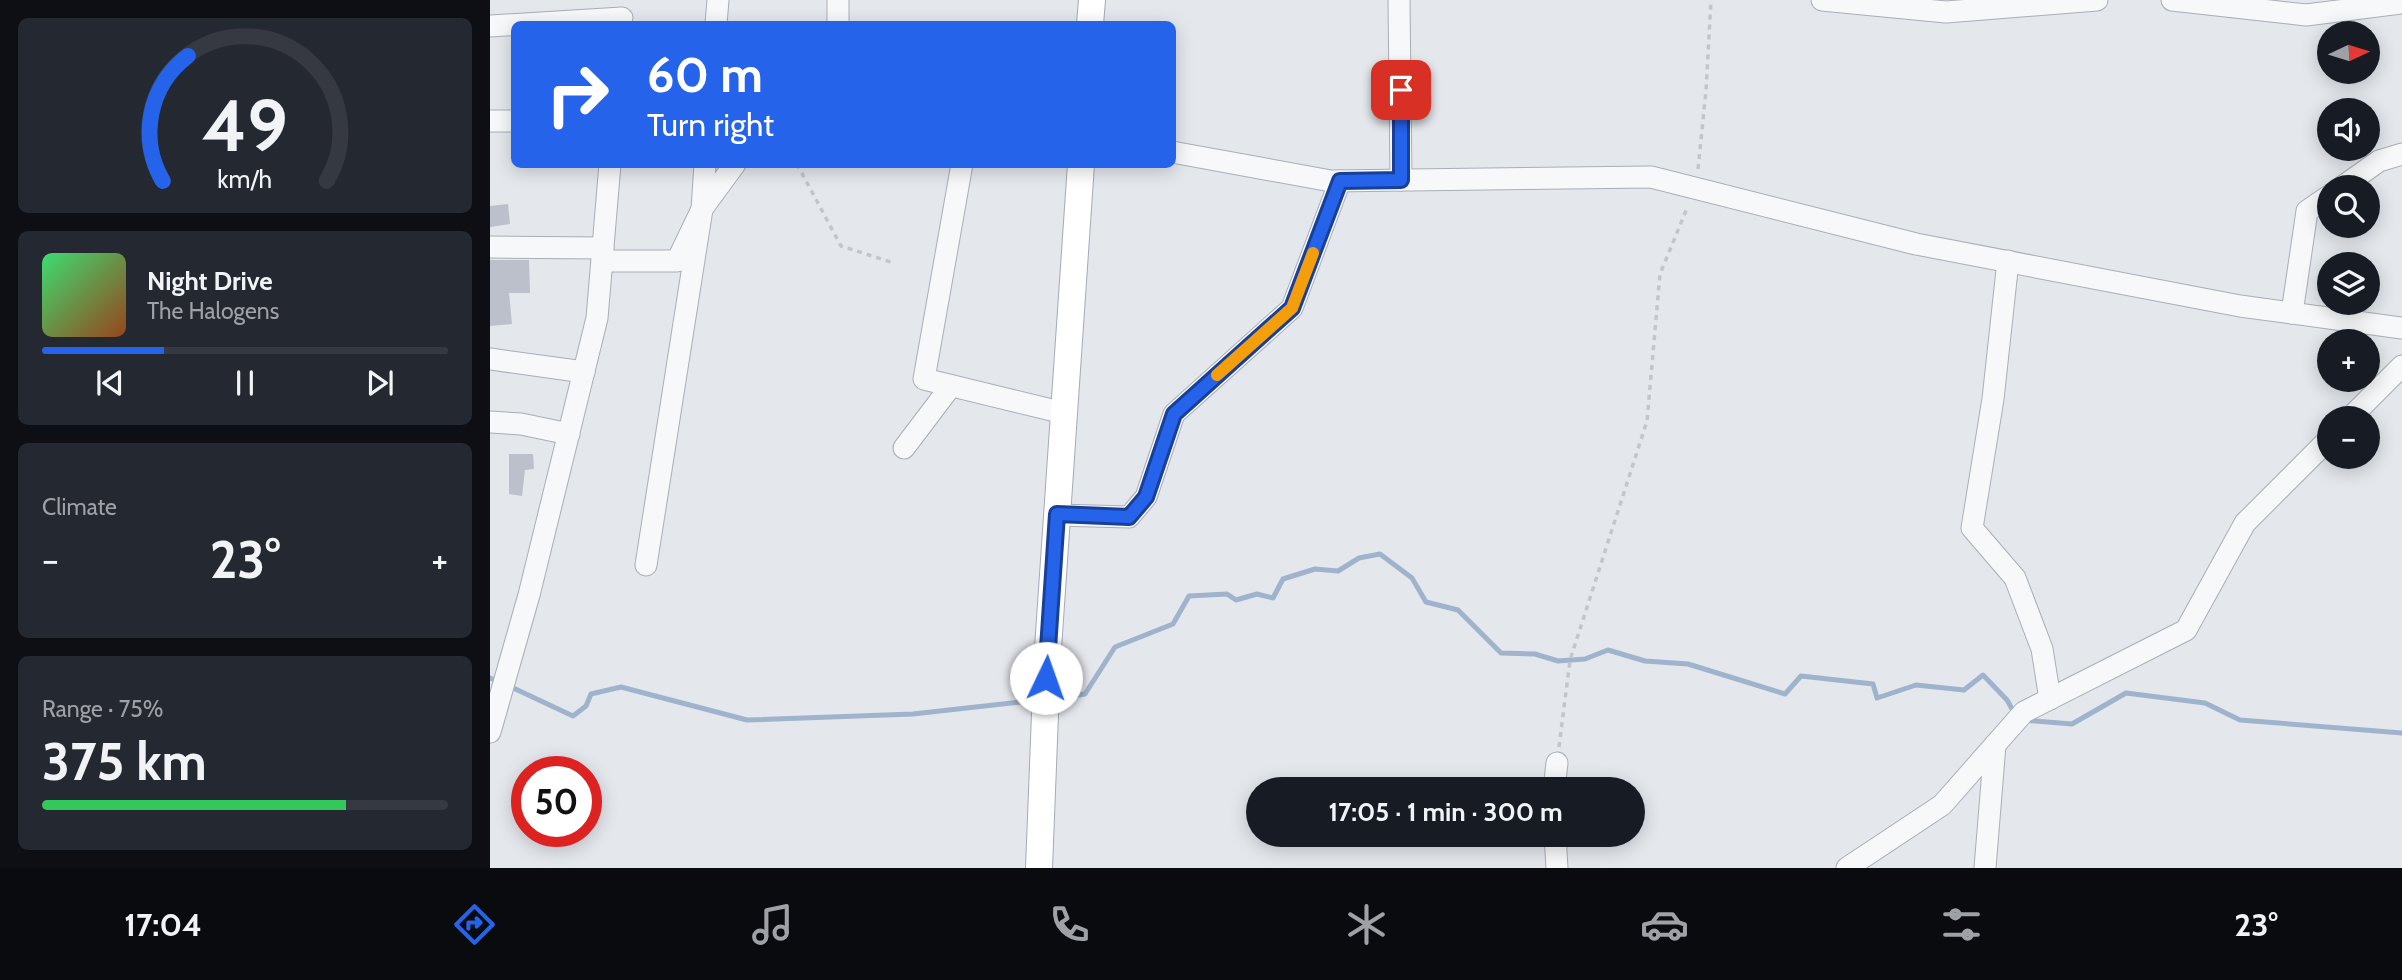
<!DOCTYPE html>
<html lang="en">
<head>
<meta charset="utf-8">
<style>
	body { margin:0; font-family:Cabin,sans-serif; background:#242831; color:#f1f3f6; height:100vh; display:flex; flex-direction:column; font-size:26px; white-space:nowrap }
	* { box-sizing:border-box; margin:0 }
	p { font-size:23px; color:#9ea1a6 }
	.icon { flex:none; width:38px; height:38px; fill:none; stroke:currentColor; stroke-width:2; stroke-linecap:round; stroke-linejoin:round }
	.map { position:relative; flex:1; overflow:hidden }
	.panel { display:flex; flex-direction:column; gap:18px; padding:18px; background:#0d0f14; width:490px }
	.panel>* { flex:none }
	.banner { position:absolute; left:21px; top:21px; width:665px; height:147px; border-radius:10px; box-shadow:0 4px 18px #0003; background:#2563eb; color:#fff; overflow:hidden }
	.needle { width:46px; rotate:86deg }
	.fabs { position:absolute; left:1827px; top:21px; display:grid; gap:14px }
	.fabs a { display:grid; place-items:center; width:63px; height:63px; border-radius:50%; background:#171b24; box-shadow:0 4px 18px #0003; font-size:35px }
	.speed { position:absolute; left:21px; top:756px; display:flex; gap:14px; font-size:35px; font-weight:700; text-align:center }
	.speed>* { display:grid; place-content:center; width:91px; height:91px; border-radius:50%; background:#171b24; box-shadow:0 4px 18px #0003; line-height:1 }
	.speed .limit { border:10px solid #d22; background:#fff; color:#111 }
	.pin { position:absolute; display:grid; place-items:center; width:60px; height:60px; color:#fff; margin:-30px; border-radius:14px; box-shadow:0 4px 10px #0006 }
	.me { position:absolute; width:77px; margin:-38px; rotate:3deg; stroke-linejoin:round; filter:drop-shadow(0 0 5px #0008) }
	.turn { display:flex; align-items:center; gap:24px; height:147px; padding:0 21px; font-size:32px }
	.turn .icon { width:91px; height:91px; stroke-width:2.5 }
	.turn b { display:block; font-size:49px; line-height:60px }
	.big { font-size:52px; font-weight:800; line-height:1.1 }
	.panel .card { flex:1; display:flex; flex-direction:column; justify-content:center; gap:10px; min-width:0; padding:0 24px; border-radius:10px; background:#242831 }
	.panel .dial { align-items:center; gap:0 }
	.dial svg { height:182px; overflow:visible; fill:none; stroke:#363941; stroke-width:7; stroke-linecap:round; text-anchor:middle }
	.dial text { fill:#f1f3f6; stroke:none }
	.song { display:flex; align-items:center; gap:21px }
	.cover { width:84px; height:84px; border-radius:10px; background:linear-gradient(135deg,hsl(140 70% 55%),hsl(20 70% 35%)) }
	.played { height:7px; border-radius:4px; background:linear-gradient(90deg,#2563eb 30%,#363941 30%) }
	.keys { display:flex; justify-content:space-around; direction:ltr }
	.heat { display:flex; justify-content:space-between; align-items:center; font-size:38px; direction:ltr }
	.charge { height:10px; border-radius:5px; background:linear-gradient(90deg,#34c759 75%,#363941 0) }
	.trip { position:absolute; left:756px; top:777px; width:399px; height:70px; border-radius:35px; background:#171b24; box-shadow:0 4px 18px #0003; font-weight:800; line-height:70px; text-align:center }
	.tabs { display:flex; height:112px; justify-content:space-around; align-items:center; background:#090b0e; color:#9ea1a6 }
	.tabs .icon { width:49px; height:49px }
	.tabs .active { color:#2563eb }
	.tabs b { font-size:32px; color:#f1f3f6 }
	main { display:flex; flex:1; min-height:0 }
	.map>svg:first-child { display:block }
</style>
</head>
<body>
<main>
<section class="panel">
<div class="card dial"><svg viewBox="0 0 100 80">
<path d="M14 69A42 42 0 1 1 86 69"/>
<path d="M14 69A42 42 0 0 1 25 14" stroke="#2563eb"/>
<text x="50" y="56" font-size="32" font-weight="700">49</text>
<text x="50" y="72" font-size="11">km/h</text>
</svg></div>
<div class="card">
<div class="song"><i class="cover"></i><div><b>Night Drive</b><p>The Halogens</p></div></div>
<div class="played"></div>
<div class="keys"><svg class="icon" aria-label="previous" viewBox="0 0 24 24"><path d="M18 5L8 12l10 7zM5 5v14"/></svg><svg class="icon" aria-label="pause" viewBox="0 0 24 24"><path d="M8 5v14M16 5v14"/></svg><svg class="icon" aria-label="next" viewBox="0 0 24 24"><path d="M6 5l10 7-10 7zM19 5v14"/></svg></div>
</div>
<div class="card"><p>Climate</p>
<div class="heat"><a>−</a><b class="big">23°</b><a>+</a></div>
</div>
<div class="card"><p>Range · 75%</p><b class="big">375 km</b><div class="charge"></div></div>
</section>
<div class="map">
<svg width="1912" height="868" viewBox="0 0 1912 868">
	<rect width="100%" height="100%" fill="#e4e7ec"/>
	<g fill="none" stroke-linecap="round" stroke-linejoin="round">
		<g stroke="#9fb4cc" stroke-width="5">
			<polyline points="0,678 10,682"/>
			<polyline points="19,686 83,716 96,706 101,694 131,687 257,720 423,714 549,700"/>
			<polyline points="562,699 595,694 625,647 683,624 699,596 737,594 746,600 767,594 783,598 793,579 825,569 848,571 869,558 890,554 922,578 936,602 968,610 1011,653 1045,654 1068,661 1095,659 1118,650 1155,661 1198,664 1295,694 1311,676 1383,684 1387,698 1426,685 1474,690 1493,675 1517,700 1526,716"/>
			<polyline points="1533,720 1582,724 1636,693 1715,703 1750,720 1912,733"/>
		</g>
	</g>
	<g fill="#bbc0ca">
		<polygon points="18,204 20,224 0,227 0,206"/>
		<polygon points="0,260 39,260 40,293 19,293 22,324 0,326"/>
		<polygon points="19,454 43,454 44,469 35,470 32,496 19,494"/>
	</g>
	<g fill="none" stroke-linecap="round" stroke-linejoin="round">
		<g stroke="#a9aeb7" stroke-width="23">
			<g id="minor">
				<polyline points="348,0 348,24"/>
				<polyline points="909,0 911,180"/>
				<polyline points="1332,0 1456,12 1607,0"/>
				<polyline points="1682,0 1816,15 1912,3"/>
				<polyline points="226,24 228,0"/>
				<polyline points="0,26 132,18"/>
				<polyline points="0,121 24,121"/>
				<polyline points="682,152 841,181 1161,177 1426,244 1750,306 1912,328"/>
				<polyline points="472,164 434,379 574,413"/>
				<polyline points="1852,187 1889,161 1912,154"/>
				<polyline points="0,247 113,248"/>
				<polyline points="112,261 187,261 212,209 245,164"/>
				<polyline points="1518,261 1503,399 1482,528 1525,578 1552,649 1560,699"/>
				<polyline points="1802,313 1817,211 1839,196"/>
				<polyline points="0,359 94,372"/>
				<polyline points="1860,418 1912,366"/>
				<polyline points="0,422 31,424 79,434"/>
				<polyline points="414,448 461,386"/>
				<polyline points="567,515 639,517 656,497 684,414 802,308 850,181"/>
				<polyline points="156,565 212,209 215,164"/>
				<polyline points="0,732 39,595 107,318 120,164"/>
				<polyline points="1064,789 1067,763"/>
				<polyline points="1065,835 1067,868"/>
				<polyline points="1357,868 1452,805 1534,712 1696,630 1755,523 1839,439"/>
				<polyline points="1495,868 1505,745"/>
			</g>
		</g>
		<g stroke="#a3abb8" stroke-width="28">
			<g id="major">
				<polyline points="600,24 602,0"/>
				<polyline points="549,868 557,663 591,164"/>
			</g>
		</g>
		<g stroke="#c2c5cb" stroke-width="3.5" stroke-dasharray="5 5" stroke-linecap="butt">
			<polyline points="307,164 351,246 404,263"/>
			<polyline points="1208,169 1216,91 1221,0"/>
			<polyline points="1069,747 1080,660 1157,421 1170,274 1198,206"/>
		</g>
		<use href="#minor" stroke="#f7f8fa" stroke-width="21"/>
		<use href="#major" stroke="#fff" stroke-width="26"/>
	</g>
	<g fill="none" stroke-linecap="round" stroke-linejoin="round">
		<g stroke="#184099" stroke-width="18">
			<polyline id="route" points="556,678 567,514 639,517 656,497 684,414 802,308 850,181 911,180 911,90"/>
		</g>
		<use href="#route" stroke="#2563eb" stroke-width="12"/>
		<polyline stroke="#f59e0b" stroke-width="12" points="727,375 802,308 823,253"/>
	</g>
</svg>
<div class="fabs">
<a><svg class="needle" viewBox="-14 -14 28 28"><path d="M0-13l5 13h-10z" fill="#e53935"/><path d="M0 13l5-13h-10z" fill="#9ea1a6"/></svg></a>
<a><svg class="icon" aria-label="sound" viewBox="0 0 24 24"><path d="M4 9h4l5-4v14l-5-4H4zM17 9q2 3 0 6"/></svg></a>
<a><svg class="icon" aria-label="search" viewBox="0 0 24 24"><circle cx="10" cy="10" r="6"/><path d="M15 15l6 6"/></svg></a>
<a><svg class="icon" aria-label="layers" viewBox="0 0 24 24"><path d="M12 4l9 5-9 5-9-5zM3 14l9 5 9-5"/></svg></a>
<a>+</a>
<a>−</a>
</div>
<div class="speed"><div class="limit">50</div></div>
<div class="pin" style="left:911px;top:90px;background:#d93025"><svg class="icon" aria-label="arrive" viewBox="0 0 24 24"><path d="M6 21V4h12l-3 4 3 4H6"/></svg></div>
<svg class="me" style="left:556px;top:678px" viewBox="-20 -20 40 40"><circle r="19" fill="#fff"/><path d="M0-13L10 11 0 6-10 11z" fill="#2563eb"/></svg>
<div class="trip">17:05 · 1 min · 300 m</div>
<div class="banner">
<div class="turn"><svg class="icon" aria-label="right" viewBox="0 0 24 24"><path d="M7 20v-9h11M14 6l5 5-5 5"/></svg><div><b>60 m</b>Turn right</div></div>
</div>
</div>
</main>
<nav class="tabs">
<b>17:04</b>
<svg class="icon active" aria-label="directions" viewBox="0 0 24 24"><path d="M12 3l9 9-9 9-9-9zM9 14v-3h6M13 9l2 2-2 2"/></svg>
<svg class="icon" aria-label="music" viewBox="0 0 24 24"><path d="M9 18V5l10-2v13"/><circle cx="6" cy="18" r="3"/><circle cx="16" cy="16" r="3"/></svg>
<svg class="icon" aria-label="phone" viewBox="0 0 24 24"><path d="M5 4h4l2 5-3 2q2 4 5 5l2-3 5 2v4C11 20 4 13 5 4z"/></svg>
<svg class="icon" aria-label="climate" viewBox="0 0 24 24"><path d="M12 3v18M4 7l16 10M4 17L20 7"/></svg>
<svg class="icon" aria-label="car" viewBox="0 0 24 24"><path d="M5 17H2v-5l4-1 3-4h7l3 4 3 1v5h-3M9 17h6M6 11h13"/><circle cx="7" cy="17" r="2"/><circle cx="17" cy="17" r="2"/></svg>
<svg class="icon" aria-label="filters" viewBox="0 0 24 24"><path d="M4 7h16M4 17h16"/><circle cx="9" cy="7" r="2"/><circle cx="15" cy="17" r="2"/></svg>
<b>23°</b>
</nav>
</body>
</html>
